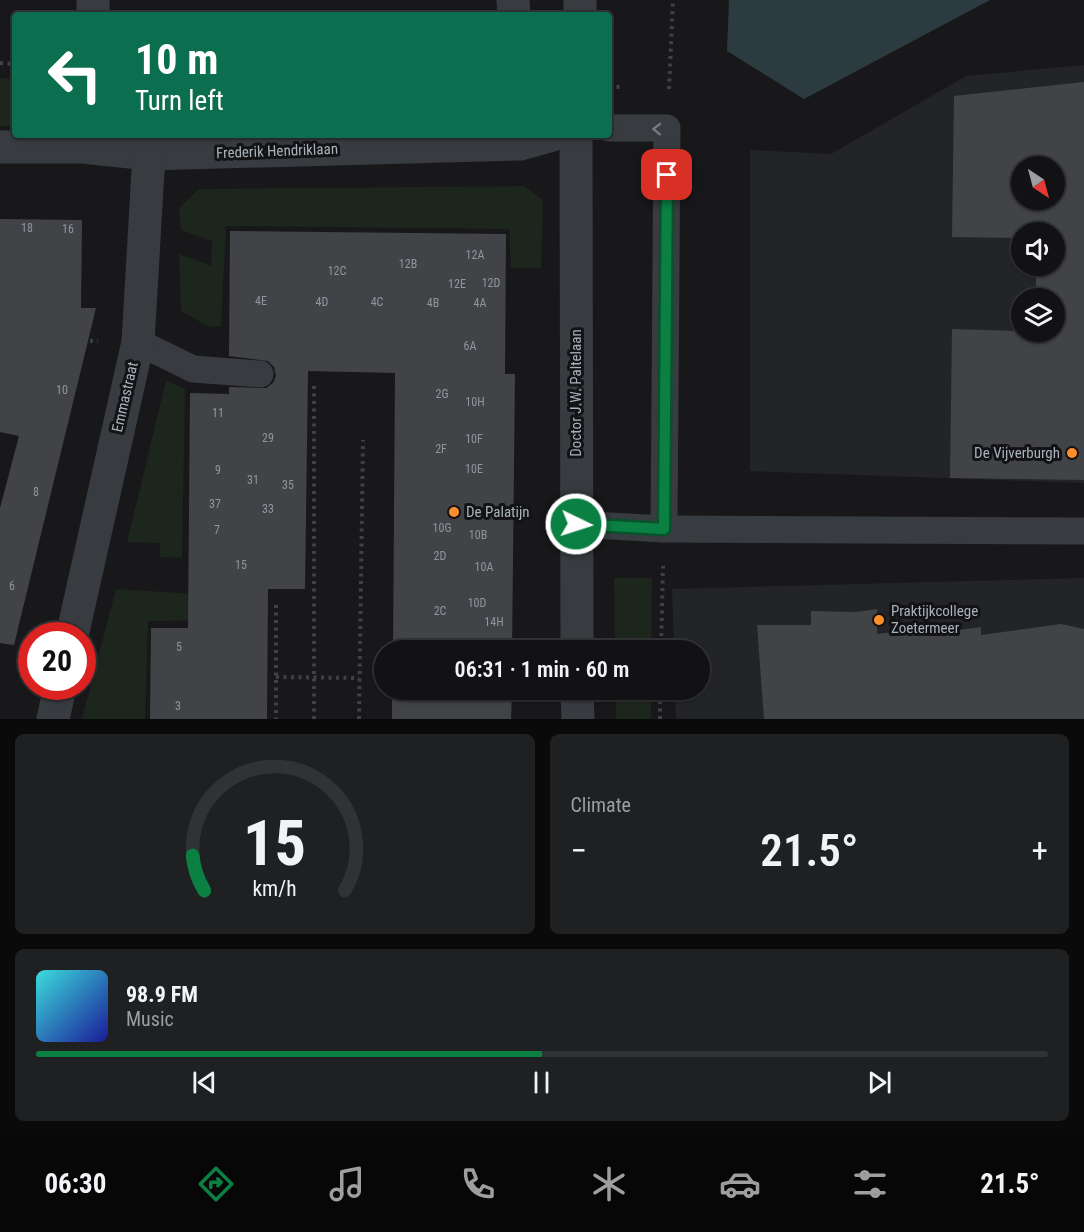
<!DOCTYPE html>
<html lang="en">
<head>
<meta charset="utf-8">
<style>
	body { margin:0; font-family:"Roboto Condensed",sans-serif; background:#1f2022; color:#f1f3f6; height:100vh; display:flex; flex-direction:column; font-size:22px; white-space:nowrap }
	* { box-sizing:border-box; margin:0 }
	p { font-size:20px; color:#9c9ea0 }
	.icon { flex:none; width:33px; height:33px; fill:none; stroke:currentColor; stroke-width:2; stroke-linecap:round; stroke-linejoin:round }
	.map { position:relative; height:719px; overflow:hidden }
	.panel { display:flex; flex-direction:column; gap:15px; padding:15px; background:#0a0a0b; flex:1 }
	.panel>* { flex:none }
	.hud { position:absolute; left:12px; top:12px; width:600px; height:126px; border-radius:6px; box-shadow:0 2px 4px #0004,0 0 0 2px #313234; background:#0b6e4f; color:#fff; overflow:hidden }
	.needle { width:39px; rotate:144deg }
	.tools { position:absolute; left:1011px; top:156px; display:grid; gap:12px }
	.tools a { display:grid; place-items:center; width:54px; height:54px; border-radius:50%; background:#121214; box-shadow:0 2px 4px #0004,0 0 0 2px #313234; font-size:30px }
	.speed { position:absolute; left:18px; top:622px; display:flex; gap:12px; font-size:30px; font-weight:700; text-align:center }
	.speed>* { display:grid; place-content:center; width:78px; height:78px; border-radius:50%; background:#121214; box-shadow:0 2px 4px #0004,0 0 0 2px #313234; line-height:1 }
	.speed .limit { border:9px solid #d22; background:#fff; color:#111 }
	.pin { position:absolute; display:grid; place-items:center; width:51px; height:51px; color:#fff; margin:-26px; border-radius:12px; box-shadow:0 3px 9px #0006 }
	.me { position:absolute; width:66px; margin:-33px; rotate:94deg; stroke-linejoin:round; filter:drop-shadow(0 0 4px #0008) }
	.turn { display:flex; align-items:center; gap:21px; height:126px; padding:0 24px; font-size:27px }
	.turn .icon { width:78px; height:78px; stroke-width:2.5 }
	.turn b { display:block; font-size:42px; line-height:51px }
	.big { font-size:45px; font-weight:600; line-height:1.1 }
	.panel .card { flex:1; display:flex; flex-direction:column; justify-content:center; gap:9px; min-width:0; padding:0 21px; border-radius:9px; background:#1f2022 }
	.panel .dial { align-items:center; gap:0 }
	.dial svg { height:156px; overflow:visible; fill:none; stroke:#313234; stroke-width:7; stroke-linecap:round; text-anchor:middle }
	.dial text { fill:#f1f3f6; stroke:none }
	.song { display:flex; align-items:center; gap:18px }
	.cover { width:72px; height:72px; border-radius:9px; background:linear-gradient(135deg,hsl(180 70% 55%),hsl(240 70% 35%)) }
	.played { height:6px; border-radius:3px; background:linear-gradient(90deg,#0b8043 50%,#313234 50%) }
	.keys { display:flex; justify-content:space-around; direction:ltr }
	.heat { display:flex; justify-content:space-between; align-items:center; font-size:33px; direction:ltr }
	.panel .tiles { flex:1; display:grid; gap:15px; grid-template-columns:1fr 1fr }
	.card:last-child { grid-column:span 2 }
	.trip { position:absolute; left:374px; top:640px; width:336px; height:60px; border-radius:30px; background:#121214; box-shadow:0 2px 4px #0004,0 0 0 2px #313234; font-weight:600; line-height:60px; text-align:center }
	.dock { display:flex; height:96px; justify-content:space-around; align-items:center; background:#070708; color:#9c9ea0 }
	.dock .icon { width:42px; height:42px }
	.dock .active { color:#0b8043 }
	.dock b { font-size:27px; color:#f1f3f6 }
	.map>svg:first-child { display:block }
</style>
</head>
<body>
<div class="map">
<svg width="1084" height="719" viewBox="0 0 1084 719">
	<rect width="100%" height="100%" fill="#18181a"/>
	<g fill="#232427" fill-rule="evenodd">
		<path d="M1084,65V483L750,471V150L831,154L966,76ZM1022,166H1054V200H1022ZM1022,232H1054V266H1022ZM1022,298H1054V332H1022Z"/>
		<polygon points="1084,578 1084,719 676,719 675,690 699,690 699,651 674,651 672,589"/>
	</g>
	<g fill="#1d261d">
		<polygon points="0,78 15,79 15,126 0,126"/>
		<polygon points="524,186 543,200 541,268 511,268 509,229 226,226 221,326 209,327 181,311 179,254 211,266 212,241 181,230 179,208 199,189"/>
		<polygon points="166,381 185,389 182,558 160,557 160,543 127,542"/>
		<polygon points="614,578 652,578 651,651 615,651"/>
		<polygon points="116,589 225,596 225,620 148,621 145,719 82,719"/>
		<rect x="616" y="690" width="35" height="29"/>
	</g>
	<polygon fill="#2c3b40" points="729,0 990,0 804,99 727,51"/>
	<g fill="#414347" fill-rule="evenodd">
		<path d="M1084,82V480L950,478L952,329L1054,332V298H1036V266H1054V232H1022V238L952,237L954,96ZM1022,166H1054V200H1022Z"/>
		<polygon points="0,219 82,220 81,308 96,308 14,645 0,643 0,508 19,436 0,432"/>
		<polygon points="230,231 506,234 505,374 515,374 512,651 393,651 395,373 308,371 305,589 268,589 267,719 150,719 151,628 188,628 190,393 229,394 229,387 266,388 273,383 276,376 274,367 268,361 229,356"/>
		<polygon points="877,609 877,634 929,627 929,634 981,627 981,635 1061,624 1084,629 1084,719 764,719 757,625 811,625 811,611 855,612"/>
		<polygon points="392,690 512,690 511,719 392,719"/>
	</g>
	<g fill="none" stroke-linecap="round" stroke-linejoin="round">
		<g stroke="#3e4247" stroke-width="4" stroke-dasharray="3 4.5" stroke-linecap="butt">
			<polyline points="0,63 15,64"/>
			<polyline points="609,86 620,87"/>
			<polyline points="669,89 673,0"/>
			<polyline points="0,337 98,341"/>
			<polyline points="276,605 276,719"/>
			<polyline points="661,651 663,566"/>
			<polyline points="276,677 359,678"/>
			<polyline points="314,719 314,383"/>
			<polyline points="359,719 363,440"/>
			<polyline points="660,719 660,690"/>
		</g>
		<g stroke="#383b3f" stroke-width="27">
			<polyline points="138,342 193,369 260,374"/>
			<polyline points="575,524 664,529 667,128 609,128"/>
			<polyline points="664,529 1084,531"/>
		</g>
		<g stroke="#383b3f" stroke-width="33">
			<polyline points="513,0 514,15"/>
			<polyline points="93,15 93,0"/>
			<polyline points="0,147 83,147 149,154 520,144 552,135"/>
			<polyline points="72,636 138,342 149,154"/>
			<polyline points="53,719 60,687"/>
		</g>
		<g stroke="#383b3f" stroke-width="33">
			<polyline points="580,15 580,0"/>
			<polyline points="576,135 577,651"/>
			<polyline points="577,690 578,719"/>
		</g>
	</g>
	<defs><path id="oneway-chevron" d="M-2-3.5L2.5 0L-2 3.5" fill="none" stroke-width="1.6" stroke-linecap="round" stroke-linejoin="round" transform="scale(1.5)"/></defs>
	<use stroke="#767c83" href="#oneway-chevron" transform="translate(657 129) rotate(-178)"/>
	<g fill="none" stroke-linecap="round" stroke-linejoin="round">
		<g stroke="#07532c" stroke-width="15">
			<polyline id="route" points="576,524 664,529 667,175"/>
		</g>
		<use href="#route" stroke="#0b8043" stroke-width="10"/>
	</g>
	<g fill="#ff8f2b" stroke="#131315" stroke-width="2">
		<circle cx="1072" cy="453" r="6"/>
		<circle cx="454" cy="512" r="6"/>
		<circle cx="879" cy="620" r="6"/>
	</g>
	<g text-anchor="middle" stroke-width="6" stroke-linejoin="round" paint-order="stroke">
		<g font-size="12" fill="#8f969e">
			<text x="27" y="232">18</text>
			<text x="68" y="233">16</text>
			<text x="475" y="259">12A</text>
			<text x="408" y="268">12B</text>
			<text x="337" y="275">12C</text>
			<text x="491" y="287">12D</text>
			<text x="457" y="288">12E</text>
			<text x="261" y="305">4E</text>
			<text x="322" y="306">4D</text>
			<text x="377" y="306">4C</text>
			<text x="433" y="307">4B</text>
			<text x="480" y="307">4A</text>
			<text x="470" y="350">6A</text>
			<text x="62" y="394">10</text>
			<text x="442" y="398">2G</text>
			<text x="475" y="406">10H</text>
			<text x="218" y="417">11</text>
			<text x="268" y="442">29</text>
			<text x="474" y="443">10F</text>
			<text x="441" y="453">2F</text>
			<text x="474" y="473">10E</text>
			<text x="218" y="474">9</text>
			<text x="253" y="484">31</text>
			<text x="288" y="489">35</text>
			<text x="36" y="496">8</text>
			<text x="215" y="508">37</text>
			<text x="268" y="513">33</text>
			<text x="442" y="532">10G</text>
			<text x="217" y="534">7</text>
			<text x="478" y="539">10B</text>
			<text x="440" y="560">2D</text>
			<text x="241" y="569">15</text>
			<text x="484" y="571">10A</text>
			<text x="12" y="590">6</text>
			<text x="477" y="607">10D</text>
			<text x="440" y="615">2C</text>
			<text x="494" y="626">14H</text>
			<text x="179" y="651">5</text>
			<text x="178" y="710">3</text>
		</g>
		<g font-size="15" fill="#a9b2bb" stroke="#131315">
			<text transform="translate(277 151) rotate(-2)" y="5">Frederik Hendriklaan</text>
			<text transform="translate(576 393) rotate(-90)" y="5">Doctor J.W. Paltelaan</text>
			<text transform="translate(125 397) rotate(-77)" y="5">Emmastraat</text>
		</g>
		<g font-size="15" fill="#a9b2bb" stroke="#131315" text-anchor="start">
			<text x="1060" y="458" text-anchor="end">De Vijverburgh</text>
			<text x="466" y="517">De Palatijn</text>
			<text x="891" y="616">Praktijkcollege<tspan x="891" dy="17">Zoetermeer</tspan></text>
		</g>
	</g>
</svg>
<div class="tools">
<a><svg class="needle" viewBox="-14 -14 28 28"><path d="M0-13l5 13h-10z" fill="#e53935"/><path d="M0 13l5-13h-10z" fill="#9c9ea0"/></svg></a>
<a><svg class="icon" aria-label="sound" viewBox="0 0 24 24"><path d="M4 9h4l5-4v14l-5-4H4zM17 9q2 3 0 6"/></svg></a>
<a><svg class="icon" aria-label="layers" viewBox="0 0 24 24"><path d="M12 4l9 5-9 5-9-5zM3 14l9 5 9-5"/></svg></a>
</div>
<div class="speed"><div class="limit">20</div></div>
<div class="pin" style="left:667px;top:175px;background:#d93025"><svg class="icon" aria-label="arrive" viewBox="0 0 24 24"><path d="M6 21V4h12l-3 4 3 4H6"/></svg></div>
<svg class="me" style="left:576px;top:524px" viewBox="-20 -20 40 40"><circle r="17" fill="#0b8043" stroke="#fff" stroke-width="3"/><path d="M0-11L8 9 0 5-8 9z" fill="#fff"/></svg>
<div class="trip">06:31 · 1 min · 60 m</div>
<div class="hud">
<div class="turn"><svg class="icon" aria-label="left" viewBox="0 0 24 24"><path d="M17 20v-9H6M10 6l-5 5 5 5"/></svg><div><b>10 m</b>Turn left</div></div>
</div>
</div>
<section class="panel">
<div class="tiles">
<div class="card dial"><svg viewBox="0 0 100 80">
<path d="M14 69A42 42 0 1 1 86 69"/>
<path d="M14 69A42 42 0 0 1 8 51" stroke="#0b8043"/>
<text x="50" y="56" font-size="32" font-weight="700">15</text>
<text x="50" y="72" font-size="11">km/h</text>
</svg></div>
<div class="card"><p>Climate</p>
<div class="heat"><a>−</a><b class="big">21.5°</b><a>+</a></div>
</div>
<div class="card">
<div class="song"><i class="cover"></i><div><b>98.9 FM</b><p>Music</p></div></div>
<div class="played"></div>
<div class="keys"><svg class="icon" aria-label="previous" viewBox="0 0 24 24"><path d="M18 5L8 12l10 7zM5 5v14"/></svg><svg class="icon" aria-label="pause" viewBox="0 0 24 24"><path d="M8 5v14M16 5v14"/></svg><svg class="icon" aria-label="next" viewBox="0 0 24 24"><path d="M6 5l10 7-10 7zM19 5v14"/></svg></div>
</div>
</div>
</section>
<nav class="dock">
<b>06:30</b>
<svg class="icon active" aria-label="directions" viewBox="0 0 24 24"><path d="M12 3l9 9-9 9-9-9zM9 14v-3h6M13 9l2 2-2 2"/></svg>
<svg class="icon" aria-label="music" viewBox="0 0 24 24"><path d="M9 18V5l10-2v13"/><circle cx="6" cy="18" r="3"/><circle cx="16" cy="16" r="3"/></svg>
<svg class="icon" aria-label="phone" viewBox="0 0 24 24"><path d="M5 4h4l2 5-3 2q2 4 5 5l2-3 5 2v4C11 20 4 13 5 4z"/></svg>
<svg class="icon" aria-label="climate" viewBox="0 0 24 24"><path d="M12 3v18M4 7l16 10M4 17L20 7"/></svg>
<svg class="icon" aria-label="car" viewBox="0 0 24 24"><path d="M5 17H2v-5l4-1 3-4h7l3 4 3 1v5h-3M9 17h6M6 11h13"/><circle cx="7" cy="17" r="2"/><circle cx="17" cy="17" r="2"/></svg>
<svg class="icon" aria-label="filters" viewBox="0 0 24 24"><path d="M4 7h16M4 17h16"/><circle cx="9" cy="7" r="2"/><circle cx="15" cy="17" r="2"/></svg>
<b>21.5°</b>
</nav>
</body>
</html>
